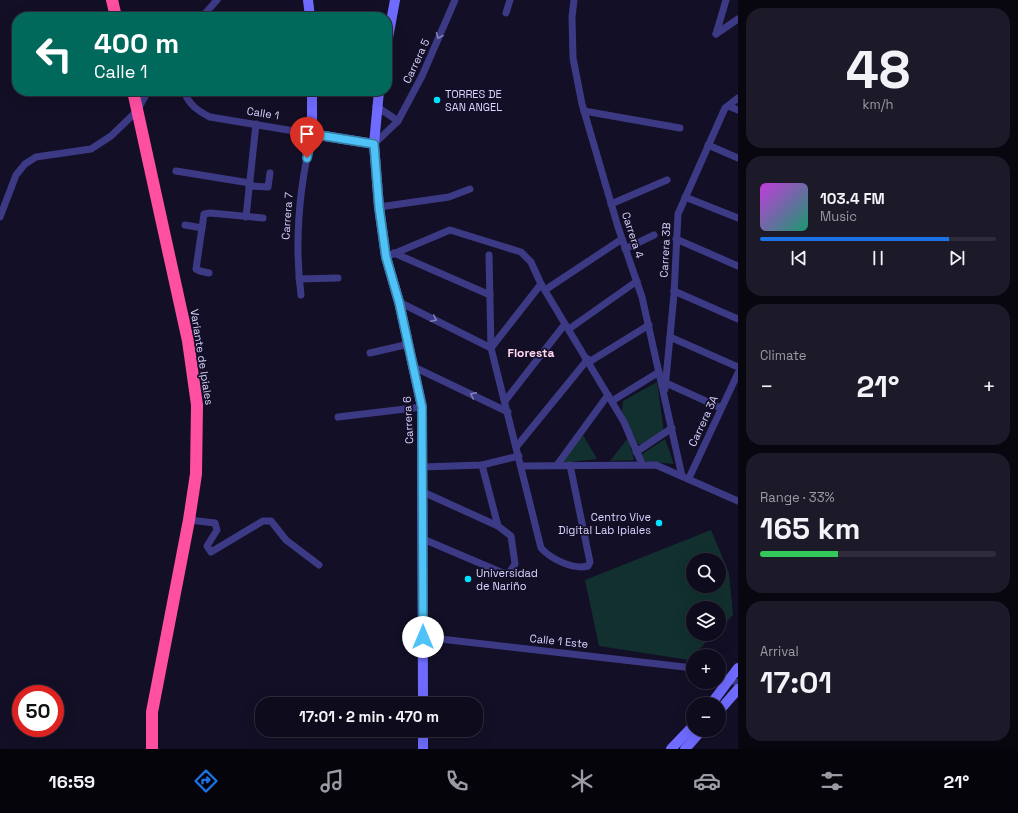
<!DOCTYPE html>
<html lang="en">
<head>
<meta charset="utf-8">
<style>
	body { margin:0; font-family:"Space Grotesk",sans-serif; background:#1c1929; color:#f1f3f6; height:100vh; display:flex; flex-direction:column; font-size:15px; white-space:nowrap }
	* { box-sizing:border-box; margin:0 }
	p { font-size:13px; color:#9b9ba3 }
	.icon { flex:none; width:22px; height:22px; fill:none; stroke:currentColor; stroke-width:2; stroke-linecap:round; stroke-linejoin:round }
	.map { position:relative; flex:1; overflow:hidden }
	.sheet { display:flex; flex-direction:column; gap:8px; padding:8px; background:#08060f; width:280px }
	.sheet>* { flex:none }
	.hud { position:absolute; left:12px; top:12px; width:380px; height:84px; border-radius:16px; box-shadow:0 4px 16px #0002,0 0 0 1px #2e2b3b; background:#00695c; color:#fff; overflow:hidden }
	.controls { position:absolute; left:686px; top:553px; display:grid; gap:8px }
	.controls a { display:grid; place-items:center; width:40px; height:40px; border-radius:50%; background:#0e0b1c; box-shadow:0 4px 16px #0002,0 0 0 1px #2e2b3b; font-size:20px }
	.speed { position:absolute; left:12px; top:685px; display:flex; gap:8px; font-size:20px; font-weight:700; text-align:center }
	.speed>* { display:grid; place-content:center; width:52px; height:52px; border-radius:50%; background:#0e0b1c; box-shadow:0 4px 16px #0002,0 0 0 1px #2e2b3b; line-height:1 }
	.speed .limit { border:6px solid #d22; background:#fff; color:#111 }
	.pin { position:absolute; display:grid; place-items:center; width:34px; height:34px; color:#fff; margin:-41px -17px; border-radius:50% 50% 50% 0; rotate:-45deg; box-shadow:0 0 4px #0007 }
	.pin .icon { rotate:45deg }
	.me { position:absolute; width:44px; margin:-22px; rotate:0deg; stroke-linejoin:round; filter:drop-shadow(0 0 3px #0008) }
	.turn { display:flex; align-items:center; gap:14px; height:84px; padding:0 16px; font-size:18px }
	.turn .icon { width:52px; height:52px; stroke-width:2.5 }
	.turn b { display:block; font-size:28px; line-height:34px }
	.big { font-size:30px; font-weight:700; line-height:1.1 }
	.sheet .card { flex:1; display:flex; flex-direction:column; justify-content:center; gap:6px; min-width:0; padding:0 14px; border-radius:16px; background:#1c1929 }
	.sheet .dial { align-items:center; gap:0 }
	.dial b { font-size:52px; line-height:1 }
	.song { display:flex; align-items:center; gap:12px }
	.cover { width:48px; height:48px; border-radius:6px; background:linear-gradient(135deg,hsl(290 70% 55%),hsl(160 70% 35%)) }
	.played { height:4px; border-radius:2px; background:linear-gradient(90deg,#1a73e8 80%,#2e2b3b 80%) }
	.keys { display:flex; justify-content:space-around; direction:ltr }
	.heat { display:flex; justify-content:space-between; align-items:center; font-size:22px; direction:ltr }
	.charge { height:6px; border-radius:3px; background:linear-gradient(90deg,#34c759 33%,#2e2b3b 0) }
	.trip { position:absolute; left:255px; top:697px; width:228px; height:40px; border-radius:16px; background:#0e0b1c; box-shadow:0 4px 16px #0002,0 0 0 1px #2e2b3b; font-weight:700; line-height:40px; text-align:center }
	.dock { display:flex; height:64px; justify-content:space-around; align-items:center; background:#06040b; color:#9b9ba3 }
	.dock .icon { width:28px; height:28px }
	.dock .on { color:#1a73e8 }
	.dock b { font-size:18px; color:#f1f3f6 }
	main { display:flex; flex:1; min-height:0 }
	.map>svg:first-child { display:block }
</style>
</head>
<body>
<main>
<div class="map">
<svg width="738" height="749" viewBox="0 0 738 749">
	<rect width="100%" height="100%" fill="#130f26"/>
	<g fill="#12302f" fill-rule="evenodd">
		<polygon points="657,382 664,432 643,445 638,444 622,412 623,401"/>
		<polygon points="583,435 597,459 562,463"/>
		<polygon points="628,438 634,460 610,461"/>
		<polygon points="665,439 674,464 642,461 642,454"/>
		<path d="M711,530L729,573L733,615L719,629V608H693V634H714L689,660L599,646L585,580ZM693,560H719V586H693Z"/>
	</g>
	<g fill="none" stroke-linecap="round" stroke-linejoin="round">
		<g stroke="#3d3a85" stroke-width="7">
			<polyline points="574,0 572,17 573,58 582,104 618,227 642,297 682,476"/>
			<polyline points="506,13 510,0"/>
			<polyline points="202,17 217,0"/>
			<polyline points="716,34 726,0"/>
			<polyline points="716,34 738,19"/>
			<path d="M184,91C189,105 198,111 210,117L312,134C299,188 294,240 301,295"/>
			<polyline points="376,106 398,121"/>
			<polyline points="728,106 738,110"/>
			<polyline points="584,111 680,128"/>
			<polyline points="374,144 398,121 422,76 455,0"/>
			<polyline points="708,145 738,158"/>
			<polyline points="176,171 250,183"/>
			<polyline points="249,186 268,187 270,173"/>
			<polyline points="685,197 738,218"/>
			<polyline points="611,204 667,180"/>
			<polyline points="379,207 449,197 470,189"/>
			<polyline points="0,217 16,175 25,164 36,157 91,149 111,136 137,111 148,91"/>
			<polyline points="246,217 256,124"/>
			<polyline points="185,225 202,228"/>
			<polyline points="676,239 738,266"/>
			<polyline points="625,249 654,235"/>
			<polyline points="394,253 490,295"/>
			<polyline points="489,255 491,348"/>
			<polyline points="386,257 450,230 521,252 531,262 541,284 624,422 642,464"/>
			<polyline points="209,273 200,271 196,269 204,214 210,213 263,218"/>
			<polyline points="299,279 338,278"/>
			<polyline points="545,290 622,239"/>
			<polyline points="674,291 738,319"/>
			<path d="M399,302L491,348L541,548C551,559 573,570 588,566L590,562L570,465"/>
			<polyline points="569,329 637,281"/>
			<polyline points="670,337 738,367"/>
			<polyline points="491,348 541,284"/>
			<polyline points="370,353 409,344"/>
			<polyline points="589,362 649,325"/>
			<polyline points="414,367 508,412"/>
			<polyline points="666,383 721,408"/>
			<polyline points="665,389 674,294 678,214 725,108 738,98"/>
			<polyline points="505,401 565,324"/>
			<polyline points="612,401 659,372"/>
			<polyline points="338,417 422,407"/>
			<polyline points="517,446 588,359"/>
			<polyline points="636,452 672,428"/>
			<polyline points="482,465 498,526"/>
			<polyline points="557,465 608,395"/>
			<polyline points="521,466 656,465 738,501"/>
			<polyline points="423,467 482,465 519,456"/>
			<polyline points="689,478 738,373"/>
			<polyline points="189,520 215,523 217,530 207,546 211,552 263,521 271,521 286,540 319,565"/>
			<polyline points="423,539 503,573 509,573 515,564 511,536 498,526 423,492"/>
			<polyline points="423,637 693,668"/>
			<polyline points="719,675 738,683"/>
		</g>
		<g stroke="#6f6bff" stroke-width="10">
			<polyline points="308,0 310,17"/>
			<polyline points="387,43 395,0"/>
			<polyline points="312,91 312,134 374,144"/>
			<polyline points="379,91 374,144 379,207 386,257 399,302 422,407 423,704"/>
			<polyline points="711,704 738,668"/>
			<polyline points="719,711 738,689"/>
			<polyline points="423,749 423,730"/>
			<polyline points="671,749 693,726"/>
			<polyline points="685,749 702,730"/>
		</g>
		<g stroke="#ff4fa3" stroke-width="12">
			<polyline points="112,0 116,17"/>
			<polyline points="133,91 188,341 197,405 196,474 189,520 152,712 152,749"/>
		</g>
	</g>
	<defs><path id="oneway-chevron" d="M-2-3.5L2.5 0L-2 3.5" fill="none" stroke-width="1.6" stroke-linecap="round" stroke-linejoin="round"/></defs>
	<g stroke="#837fbc">
		<use href="#oneway-chevron" transform="translate(439 36) rotate(113)"/>
		<use href="#oneway-chevron" transform="translate(434 319) rotate(26)"/>
		<use href="#oneway-chevron" transform="translate(473 395) rotate(-154)"/>
	</g>
	<g fill="none" stroke-linecap="round" stroke-linejoin="round">
		<g stroke="#337fa1" stroke-width="10">
			<polyline id="route" points="307,158 312,134 374,144 379,207 386,257 399,302 422,407 423,637"/>
		</g>
		<use href="#route" stroke="#4fc3f7" stroke-width="7"/>
	</g>
	<g fill="#00e5ff" stroke="#130f26" stroke-width="1.5">
		<circle cx="437" cy="100" r="4"/>
		<circle cx="659" cy="523" r="4"/>
		<circle cx="468" cy="579" r="4"/>
	</g>
	<g text-anchor="middle" stroke-width="3.5" stroke-linejoin="round" paint-order="stroke">
		<g font-size="11" fill="#d9d4ff" stroke="#130f26">
			<text transform="translate(416 61) rotate(-65)" y="4">Carrera 5</text>
			<text transform="translate(263 113) rotate(9)" y="4">Calle 1</text>
			<text transform="translate(287 216) rotate(-86)" y="4">Carrera 7</text>
			<text transform="translate(633 235) rotate(72)" y="4">Carrera 4</text>
			<text transform="translate(665 250) rotate(-87)" y="4">Carrera 3B</text>
			<text transform="translate(202 357) rotate(81)" y="4">Variante de Ipiales</text>
			<text transform="translate(408 420) rotate(-93)" y="4">Carrera 6</text>
			<text transform="translate(703 421) rotate(-65)" y="4">Carrera 3A</text>
			<text transform="translate(559 641) rotate(6)" y="4">Calle 1 Este</text>
		</g>
		<g font-size="11" fill="#d9d4ff" stroke="#130f26" text-anchor="start">
			<text x="445" y="98">TORRES DE<tspan x="445" dy="13">SAN ANGEL</tspan></text>
			<text x="651" y="521" text-anchor="end">Centro Vive<tspan x="651" dy="13">Digital Lab Ipiales</tspan></text>
			<text x="476" y="577">Universidad<tspan x="476" dy="13">de Nariño</tspan></text>
		</g>
		<g font-size="12" font-weight="bold" fill="#ffd6f0" stroke="#130f26">
			<text x="531" y="357">Floresta</text>
		</g>
	</g>
</svg>
<div class="controls">
<a><svg class="icon" aria-label="search" viewBox="0 0 24 24"><circle cx="10" cy="10" r="6"/><path d="M15 15l6 6"/></svg></a>
<a><svg class="icon" aria-label="layers" viewBox="0 0 24 24"><path d="M12 4l9 5-9 5-9-5zM3 14l9 5 9-5"/></svg></a>
<a>+</a>
<a>−</a>
</div>
<div class="speed"><div class="limit">50</div></div>
<div class="pin" style="left:307px;top:158px;background:#d93025"><svg class="icon" aria-label="arrive" viewBox="0 0 24 24"><path d="M6 21V4h12l-3 4 3 4H6"/></svg></div>
<svg class="me" style="left:423px;top:637px" viewBox="-20 -20 40 40"><circle r="19" fill="#fff"/><path d="M0-13L10 11 0 6-10 11z" fill="#4fc3f7"/></svg>
<div class="trip">17:01 · 2 min · 470 m</div>
<div class="hud">
<div class="turn"><svg class="icon" aria-label="left" viewBox="0 0 24 24"><path d="M17 20v-9H6M10 6l-5 5 5 5"/></svg><div><b>400 m</b>Calle 1</div></div>
</div>
</div>
<section class="sheet">
<div class="card dial"><b>48</b><p>km/h</p></div>
<div class="card">
<div class="song"><i class="cover"></i><div><b>103.4 FM</b><p>Music</p></div></div>
<div class="played"></div>
<div class="keys"><svg class="icon" aria-label="previous" viewBox="0 0 24 24"><path d="M18 5L8 12l10 7zM5 5v14"/></svg><svg class="icon" aria-label="pause" viewBox="0 0 24 24"><path d="M8 5v14M16 5v14"/></svg><svg class="icon" aria-label="next" viewBox="0 0 24 24"><path d="M6 5l10 7-10 7zM19 5v14"/></svg></div>
</div>
<div class="card"><p>Climate</p>
<div class="heat"><a>−</a><b class="big">21°</b><a>+</a></div>
</div>
<div class="card"><p>Range · 33%</p><b class="big">165 km</b><div class="charge"></div></div>
<div class="card"><p>Arrival</p><b class="big">17:01</b></div>
</section>
</main>
<nav class="dock">
<b>16:59</b>
<svg class="icon on" aria-label="directions" viewBox="0 0 24 24"><path d="M12 3l9 9-9 9-9-9zM9 14v-3h6M13 9l2 2-2 2"/></svg>
<svg class="icon" aria-label="music" viewBox="0 0 24 24"><path d="M9 18V5l10-2v13"/><circle cx="6" cy="18" r="3"/><circle cx="16" cy="16" r="3"/></svg>
<svg class="icon" aria-label="phone" viewBox="0 0 24 24"><path d="M5 4h4l2 5-3 2q2 4 5 5l2-3 5 2v4C11 20 4 13 5 4z"/></svg>
<svg class="icon" aria-label="climate" viewBox="0 0 24 24"><path d="M12 3v18M4 7l16 10M4 17L20 7"/></svg>
<svg class="icon" aria-label="car" viewBox="0 0 24 24"><path d="M5 17H2v-5l4-1 3-4h7l3 4 3 1v5h-3M9 17h6M6 11h13"/><circle cx="7" cy="17" r="2"/><circle cx="17" cy="17" r="2"/></svg>
<svg class="icon" aria-label="filters" viewBox="0 0 24 24"><path d="M4 7h16M4 17h16"/><circle cx="9" cy="7" r="2"/><circle cx="15" cy="17" r="2"/></svg>
<b>21°</b>
</nav>
</body>
</html>
